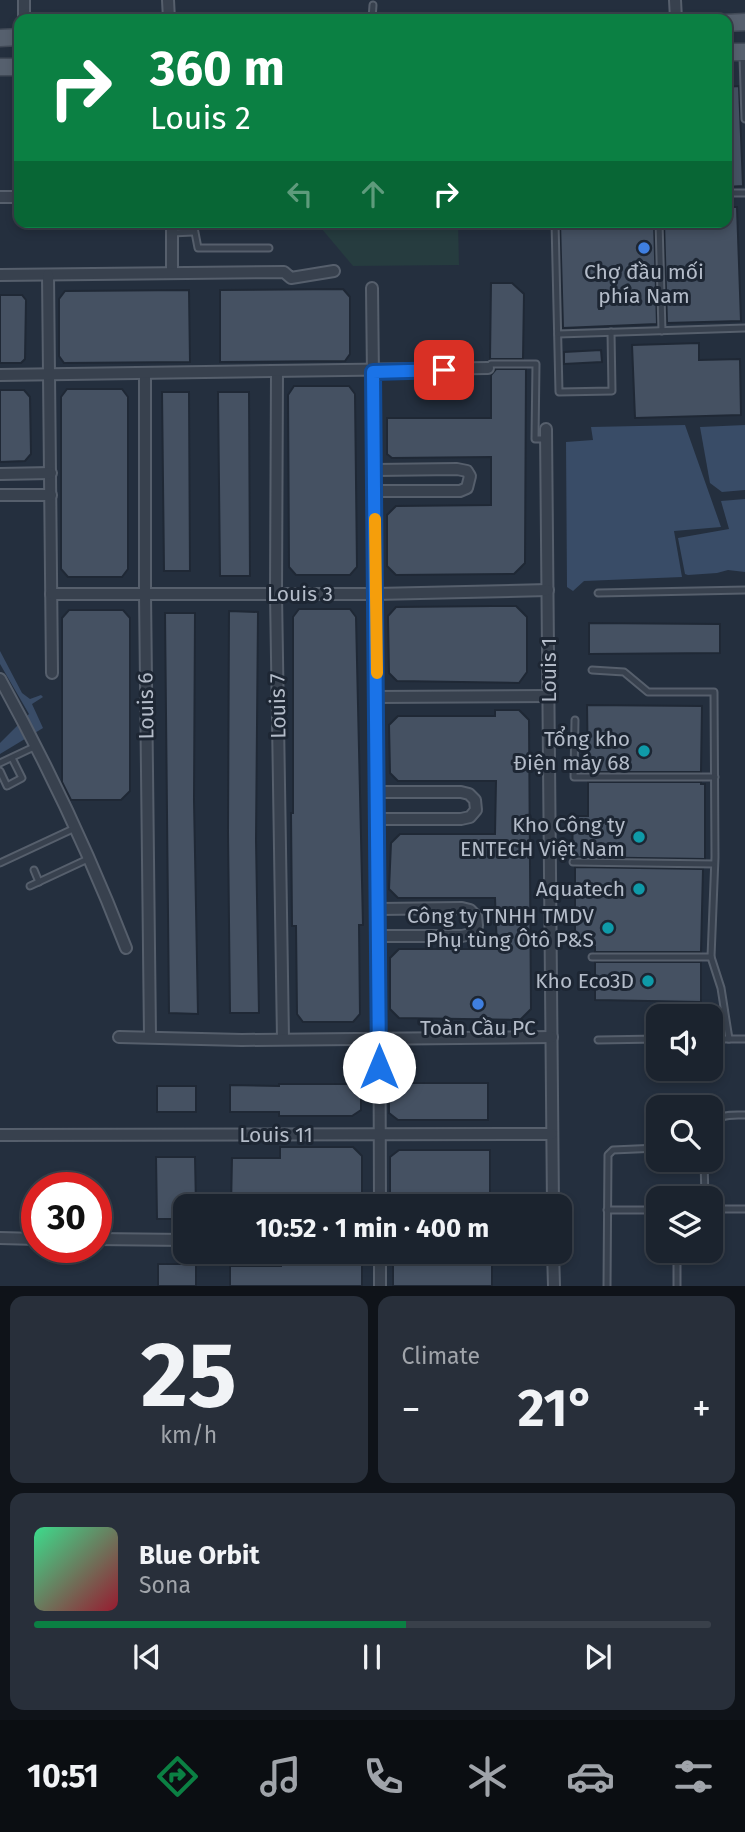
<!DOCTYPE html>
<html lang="en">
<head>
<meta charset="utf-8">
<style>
	body { margin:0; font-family:"Fira Sans",sans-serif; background:#282f3a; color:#f1f3f6; height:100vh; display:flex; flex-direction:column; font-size:26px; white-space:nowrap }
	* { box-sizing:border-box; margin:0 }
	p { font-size:23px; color:#a0a4aa }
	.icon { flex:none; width:38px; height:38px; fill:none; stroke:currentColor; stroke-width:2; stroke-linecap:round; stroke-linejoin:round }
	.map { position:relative; height:1286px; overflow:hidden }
	.side { display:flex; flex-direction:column; gap:10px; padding:10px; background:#0f1319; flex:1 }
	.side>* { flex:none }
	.top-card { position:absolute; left:14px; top:14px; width:718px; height:214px; border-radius:14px; box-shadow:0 4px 10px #0003,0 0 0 2px #39404a; background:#0b8043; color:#fff; overflow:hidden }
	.tools { position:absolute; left:646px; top:1004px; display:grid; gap:14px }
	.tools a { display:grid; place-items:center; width:77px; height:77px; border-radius:14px; background:#1b232e; box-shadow:0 4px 10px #0003,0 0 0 2px #39404a; font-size:35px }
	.speed { position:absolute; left:21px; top:1172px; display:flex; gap:14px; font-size:35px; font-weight:700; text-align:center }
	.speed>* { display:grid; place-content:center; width:91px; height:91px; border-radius:50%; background:#1b232e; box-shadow:0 4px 10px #0003,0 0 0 2px #39404a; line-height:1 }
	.speed .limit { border:10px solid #d22; background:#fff; color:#111 }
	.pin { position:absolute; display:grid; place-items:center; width:60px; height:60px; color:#fff; margin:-30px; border-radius:14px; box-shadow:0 4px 10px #0006 }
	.me { position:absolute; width:77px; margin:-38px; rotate:0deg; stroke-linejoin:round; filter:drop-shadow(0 0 5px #0008) }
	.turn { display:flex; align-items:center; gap:24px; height:147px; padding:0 21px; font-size:32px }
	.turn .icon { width:91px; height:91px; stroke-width:2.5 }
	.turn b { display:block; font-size:49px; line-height:60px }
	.lanes { display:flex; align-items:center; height:66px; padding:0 21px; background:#0003; justify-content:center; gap:35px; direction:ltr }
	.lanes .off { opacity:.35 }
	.big { font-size:52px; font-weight:700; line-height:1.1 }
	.side .widget { flex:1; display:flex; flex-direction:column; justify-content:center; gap:10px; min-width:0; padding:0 24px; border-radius:14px; background:#282f3a }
	.side .dial { align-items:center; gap:0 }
	.dial b { font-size:91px; line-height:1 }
	.song { display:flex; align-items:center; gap:21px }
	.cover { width:84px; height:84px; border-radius:10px; background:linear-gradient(135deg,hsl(150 70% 55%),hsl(350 70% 35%)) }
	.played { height:7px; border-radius:4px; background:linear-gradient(90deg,#0b8043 55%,#39404a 55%) }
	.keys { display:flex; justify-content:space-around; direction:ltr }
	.heat { display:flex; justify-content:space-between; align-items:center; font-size:38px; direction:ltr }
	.side .tiles { flex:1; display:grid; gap:10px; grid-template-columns:1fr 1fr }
	.widget:last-child { grid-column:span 2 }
	.trip { position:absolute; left:173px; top:1194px; width:399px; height:70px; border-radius:14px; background:#1b232e; box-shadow:0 4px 10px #0003,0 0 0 2px #39404a; font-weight:700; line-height:70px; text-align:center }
	.dock { display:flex; height:112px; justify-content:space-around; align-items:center; background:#0b0e12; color:#a0a4aa }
	.dock .icon { width:49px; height:49px }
	.dock .current { color:#0b8043 }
	.dock b { font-size:32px; color:#f1f3f6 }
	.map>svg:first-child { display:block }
</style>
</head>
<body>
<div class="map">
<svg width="745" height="1286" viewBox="0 0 745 1286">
	<rect width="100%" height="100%" fill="#242f3e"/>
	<polygon fill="#263c3f" points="316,222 458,222 459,265 353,266"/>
	<g fill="#394c67">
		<polygon points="685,425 721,527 674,531 682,577 584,581 573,591 567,587 566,442 593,440 591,427"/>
		<polygon points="745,425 745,490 722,492 710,483 700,427"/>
		<polygon points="745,499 745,572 728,570 717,573 688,575 685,574 678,538 729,529 721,501"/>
		<polygon points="0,651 22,693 30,699 41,695 43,697 32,704 43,728 0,754 0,743 29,714 0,664"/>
	</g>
	<g fill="#455162" stroke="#1f2835" stroke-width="2">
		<polygon points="739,86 743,186 726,187 726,87"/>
		<polygon points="726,207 737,207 741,321 667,323 664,222 726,222"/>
		<polygon points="560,222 654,222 657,324 563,328"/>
		<polygon points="491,283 512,283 524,294 523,359 490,359"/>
		<polygon points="343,289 350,297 350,354 345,361 220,362 220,290"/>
		<polygon points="189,290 190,362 64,363 59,356 59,299 65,291"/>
		<polygon points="0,295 22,295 26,300 25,359 21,363 0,363"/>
		<polygon points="699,343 699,360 740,359 741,415 635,418 632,345"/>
		<polygon points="601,350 602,362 564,364 564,352"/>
		<polygon points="496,369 526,369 525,563 514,574 396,575 387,566 387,515 396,506 491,505 491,457 392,458 387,454 387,418 491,418 491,375"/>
		<polygon points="294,386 349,386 355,394 357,567 350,575 296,575 289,567 288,395"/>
		<polygon points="67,389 122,389 128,397 128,569 122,577 68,577 61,569 61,397"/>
		<polygon points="0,390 24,390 30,397 31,454 25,461 0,462"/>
		<polygon points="162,392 189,392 190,571 164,571"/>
		<polygon points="218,392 249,392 250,576 220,576"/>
		<polygon points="492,606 516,606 527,617 527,672 519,683 397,681 389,673 388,616 396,607"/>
		<polygon points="299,609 350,609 356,617 363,925 359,925 360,1014 353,1022 303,1022 297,1014 296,926 292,926 291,813 293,813 293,617"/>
		<polygon points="69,610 123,610 130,618 130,791 121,800 71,800 62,782 62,618"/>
		<polygon points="229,611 258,612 256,840 259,1013 230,1013 228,832"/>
		<polygon points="165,613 195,613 194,800 198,1014 169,1013"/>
		<polygon points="589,623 720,624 720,653 589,654"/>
		<polygon points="587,705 702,706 701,772 588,772"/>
		<polygon points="495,710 519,710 529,720 531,1009 520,1020 399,1018 390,1009 390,958 399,949 497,949 496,924 495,898 398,898 389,889 391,843 400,834 495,834 496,781 398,781 390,773 389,725 398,716 495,716"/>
		<polygon points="588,782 701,782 701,784 705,784 705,859 572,857 573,816 588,816"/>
		<polygon points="575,867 703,869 701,952 595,952 595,947 575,947"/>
		<polygon points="595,962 701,962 701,1002 595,1000"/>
		<polygon points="389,1083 488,1083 488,1120 398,1120 389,1113"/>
		<polygon points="279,1084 361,1084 361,1110 352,1116 279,1116 279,1112 230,1112 230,1085 279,1086"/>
		<rect x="157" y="1086" width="39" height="26"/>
		<polygon points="280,1147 353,1147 362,1156 362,1206 231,1206 232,1158 280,1158"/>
		<polygon points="399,1150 490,1150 490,1206 390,1206 390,1157"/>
		<polygon points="156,1157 195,1157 196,1206 186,1206 186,1219 157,1219"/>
		<polygon points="402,1255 492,1255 492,1286 393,1286 393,1262"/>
		<polygon points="281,1256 354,1256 362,1265 362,1286 230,1286 230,1266 281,1266"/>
		<rect x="158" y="1264" width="38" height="22"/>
	</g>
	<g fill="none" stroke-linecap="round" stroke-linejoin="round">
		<g stroke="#565f6c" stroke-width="9">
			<g id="lane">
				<polyline points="372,19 373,5"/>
				<polyline points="743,56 745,119"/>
				<polyline points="726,193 745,193"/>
				<polyline points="193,222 198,248 269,248"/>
				<polyline points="555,222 559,392 612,391 611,332"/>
				<polyline points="659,222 662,331"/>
				<polyline points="172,233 193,232"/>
				<polyline points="558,334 745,328"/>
				<polyline points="488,368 491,364 536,364 535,439 547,439"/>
				<polyline points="598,593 745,590"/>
				<polyline points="592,670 624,672 648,692 714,692 715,857 711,957 721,988 729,1039"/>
				<polyline points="575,720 574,777 715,777"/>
				<polyline points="0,763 36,746"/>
				<polyline points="0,771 7,786 22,778 12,758"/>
				<polyline points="573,862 714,864"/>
				<polyline points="0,863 75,828"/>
				<polyline points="34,870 39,882"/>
				<polyline points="30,886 90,858"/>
				<polyline points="592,957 711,957"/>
				<polyline points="710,1039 745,1039"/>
				<polyline points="598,1040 658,1039"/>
				<path d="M710,1133C721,1113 724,1115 745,1115"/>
				<polyline points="704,1160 705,1199"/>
				<polyline points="710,1209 745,1209"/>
				<polyline points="607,1210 658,1210"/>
				<polyline points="677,1251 677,1286"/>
				<polyline points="607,1286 608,1155 613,1150 658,1148"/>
			</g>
		</g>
		<g stroke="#565f6c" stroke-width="14">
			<g id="street">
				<polyline points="24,0 24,19"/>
				<polyline points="168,0 169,19"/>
				<polyline points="675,0 676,19"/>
				<polyline points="0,197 19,197"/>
				<polyline points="172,222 172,273"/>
				<polyline points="0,275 284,272 291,278 334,271"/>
				<polyline points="48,275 52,673"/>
				<polyline points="372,288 379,909 380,1206"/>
				<polyline points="277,373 276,594 283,1039"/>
				<polyline points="145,374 145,594 150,1037"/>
				<polyline points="0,375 488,368"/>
				<polyline points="546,429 553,1206"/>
				<polyline points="375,470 457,469 467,471 470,476 467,488 460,491 375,491"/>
				<polyline points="0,474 51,473"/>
				<polyline points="0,495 51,495"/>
				<polyline points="51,594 376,594 548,590"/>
				<path d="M0,679C48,766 90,855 126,948"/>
				<polyline points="377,697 549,696"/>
				<polyline points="378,792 461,792 469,794 475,800 476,810 470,817 461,819 378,819"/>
				<polyline points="379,909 462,908 470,910 476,916 477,926 471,934 462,936 379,936"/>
				<polyline points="119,1037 242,1040 552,1037"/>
				<polyline points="0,1135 552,1134"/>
				<polyline points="0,1238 37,1239"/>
				<polyline points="96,1239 186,1240"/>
				<polyline points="380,1251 380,1286"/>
				<polyline points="553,1251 554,1286"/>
			</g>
		</g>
		<g stroke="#414a57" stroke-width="19">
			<g id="primary">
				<polyline points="726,23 745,22"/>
				<polyline points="0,38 19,37"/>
				<polyline points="726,52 745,52"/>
				<polyline points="0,67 19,67"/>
			</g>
		</g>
		<use href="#lane" stroke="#38414e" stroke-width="5"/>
		<use href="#street" stroke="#38414e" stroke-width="10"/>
		<use href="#primary" stroke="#56606e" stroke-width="16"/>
	</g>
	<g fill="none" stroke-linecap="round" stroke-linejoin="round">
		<g stroke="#114b97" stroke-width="18">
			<polyline id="route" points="379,1067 373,372 444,370"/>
		</g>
		<use href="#route" stroke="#1a73e8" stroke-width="12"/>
		<polyline stroke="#f59e0b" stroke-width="12" points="375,519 377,673"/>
	</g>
	<g fill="#3f7fe0" stroke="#1d2633" stroke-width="2.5">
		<circle cx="644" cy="248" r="7"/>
		<circle cx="478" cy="1004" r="7"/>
	</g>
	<g fill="#0f9aa8" stroke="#1d2633" stroke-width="2.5">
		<circle cx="644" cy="751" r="7"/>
		<circle cx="639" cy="837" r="7"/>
		<circle cx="639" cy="889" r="7"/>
		<circle cx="608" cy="928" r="7"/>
		<circle cx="648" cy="981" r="7"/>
	</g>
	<g text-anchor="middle" stroke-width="6" stroke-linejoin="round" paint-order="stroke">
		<g font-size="21" fill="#b4bcc9" stroke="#1d2633" text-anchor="end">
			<text x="644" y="279" text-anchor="middle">Chợ đầu mối<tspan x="644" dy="24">phía Nam</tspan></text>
			<text x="630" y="746">Tổng kho<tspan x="630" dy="24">Điện máy 68</tspan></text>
			<text x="625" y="832">Kho Công ty<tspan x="625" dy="24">ENTECH Việt Nam</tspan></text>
			<text x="625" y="896">Aquatech</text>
			<text x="594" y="923">Công ty TNHH TMDV<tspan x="594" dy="24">Phụ tùng Ôtô P&amp;S</tspan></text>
			<text x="634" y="988">Kho Eco3D</text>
			<text x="478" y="1035" text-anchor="middle">Toàn Cầu PC</text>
		</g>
		<g font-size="21" fill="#b4bcc9" stroke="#1d2633">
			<text x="300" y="601">Louis 3</text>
			<text transform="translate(549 670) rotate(-90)" y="7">Louis 1</text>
			<text transform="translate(146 706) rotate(-91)" y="7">Louis 6</text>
			<text transform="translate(278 706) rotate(-91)" y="7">Louis 7</text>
			<text x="276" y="1142">Louis 11</text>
		</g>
	</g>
</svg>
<div class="tools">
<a><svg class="icon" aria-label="sound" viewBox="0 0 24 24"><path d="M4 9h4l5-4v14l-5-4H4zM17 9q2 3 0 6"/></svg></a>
<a><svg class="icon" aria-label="search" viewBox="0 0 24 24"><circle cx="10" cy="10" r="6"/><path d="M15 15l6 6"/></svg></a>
<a><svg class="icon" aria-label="layers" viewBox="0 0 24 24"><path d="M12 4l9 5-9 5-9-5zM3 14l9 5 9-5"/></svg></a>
</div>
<div class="speed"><div class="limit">30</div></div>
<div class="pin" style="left:444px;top:370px;background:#d93025"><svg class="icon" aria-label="arrive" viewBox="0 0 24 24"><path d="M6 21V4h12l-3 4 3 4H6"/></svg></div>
<svg class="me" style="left:379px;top:1067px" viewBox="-20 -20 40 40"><circle r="19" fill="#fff"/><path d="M0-13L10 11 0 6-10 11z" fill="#1a73e8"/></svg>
<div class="trip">10:52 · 1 min · 400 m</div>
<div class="top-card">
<div class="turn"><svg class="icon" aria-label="right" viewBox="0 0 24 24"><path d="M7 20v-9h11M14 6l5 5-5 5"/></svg><div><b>360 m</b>Louis 2</div></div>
<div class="lanes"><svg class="icon off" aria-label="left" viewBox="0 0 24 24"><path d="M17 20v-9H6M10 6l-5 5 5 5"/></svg><svg class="icon off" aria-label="ahead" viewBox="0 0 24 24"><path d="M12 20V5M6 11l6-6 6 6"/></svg><svg class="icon" aria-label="right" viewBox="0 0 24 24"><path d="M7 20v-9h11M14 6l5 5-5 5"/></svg></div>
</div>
</div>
<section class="side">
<div class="tiles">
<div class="widget dial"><b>25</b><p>km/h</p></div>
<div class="widget"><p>Climate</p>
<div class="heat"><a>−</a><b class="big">21°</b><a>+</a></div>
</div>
<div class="widget">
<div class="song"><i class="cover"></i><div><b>Blue Orbit</b><p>Sona</p></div></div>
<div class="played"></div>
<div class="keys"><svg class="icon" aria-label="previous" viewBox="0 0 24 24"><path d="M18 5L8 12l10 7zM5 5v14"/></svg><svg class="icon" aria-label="pause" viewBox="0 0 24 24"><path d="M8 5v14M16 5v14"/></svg><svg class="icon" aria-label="next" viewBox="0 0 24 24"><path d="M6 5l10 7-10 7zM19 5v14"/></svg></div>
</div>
</div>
</section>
<nav class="dock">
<b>10:51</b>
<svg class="icon current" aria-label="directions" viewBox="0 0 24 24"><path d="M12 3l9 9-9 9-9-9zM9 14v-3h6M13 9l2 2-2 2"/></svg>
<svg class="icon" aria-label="music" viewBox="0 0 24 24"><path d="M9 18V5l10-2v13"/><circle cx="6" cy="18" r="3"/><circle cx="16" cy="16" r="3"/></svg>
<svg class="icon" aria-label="phone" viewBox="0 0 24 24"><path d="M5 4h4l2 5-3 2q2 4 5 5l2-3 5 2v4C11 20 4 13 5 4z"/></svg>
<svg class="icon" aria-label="climate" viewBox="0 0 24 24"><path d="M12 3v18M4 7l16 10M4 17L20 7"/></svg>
<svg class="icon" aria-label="car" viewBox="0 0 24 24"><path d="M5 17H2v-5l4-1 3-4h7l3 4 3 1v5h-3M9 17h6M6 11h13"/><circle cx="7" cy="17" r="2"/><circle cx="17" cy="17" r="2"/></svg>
<svg class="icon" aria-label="filters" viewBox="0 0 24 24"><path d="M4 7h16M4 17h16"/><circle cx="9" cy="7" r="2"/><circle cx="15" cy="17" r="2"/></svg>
</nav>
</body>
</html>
